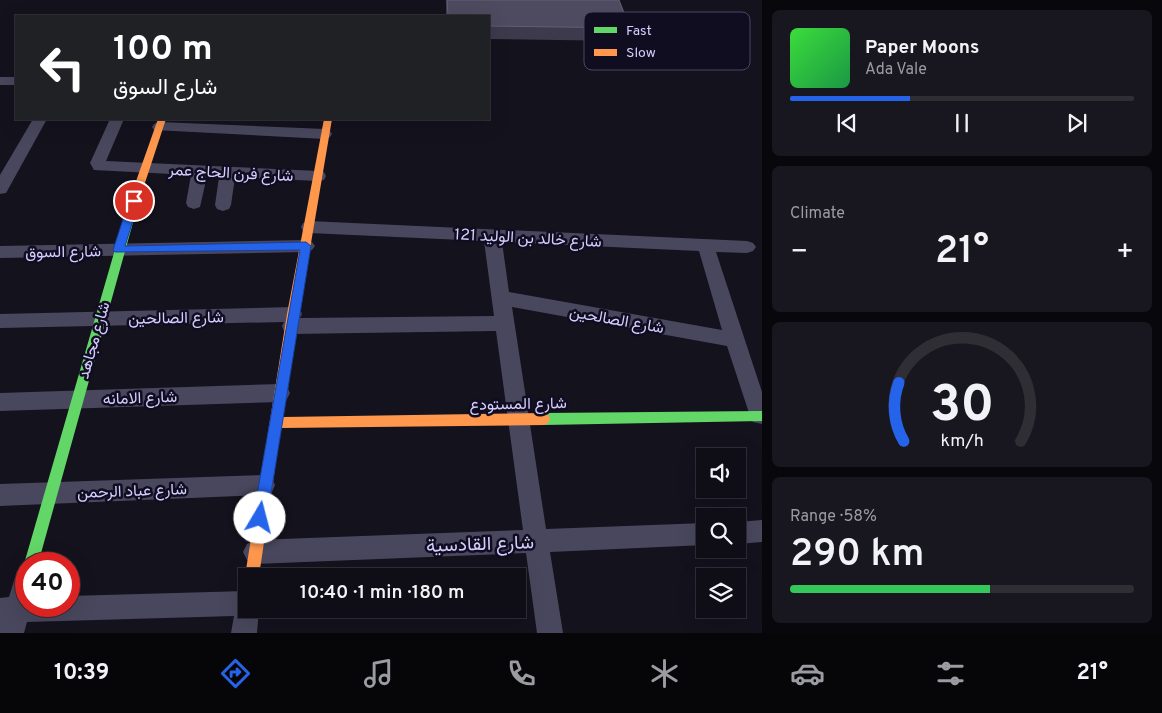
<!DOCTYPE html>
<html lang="en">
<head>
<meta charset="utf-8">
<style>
	body { margin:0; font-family:Overpass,Vazirmatn,sans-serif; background:#18171f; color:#f1f3f6; height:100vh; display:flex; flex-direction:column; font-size:19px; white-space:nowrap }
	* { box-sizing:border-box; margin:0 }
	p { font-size:16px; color:#9b9ca1 }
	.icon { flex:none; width:28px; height:28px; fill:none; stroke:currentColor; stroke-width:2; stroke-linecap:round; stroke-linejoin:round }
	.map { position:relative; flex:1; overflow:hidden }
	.sheet { display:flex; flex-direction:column; gap:10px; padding:10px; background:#08080c; width:400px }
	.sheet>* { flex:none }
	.top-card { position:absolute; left:15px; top:15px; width:475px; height:105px; border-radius:0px; box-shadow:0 5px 20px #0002,0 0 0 1px #2f2e35; background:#202124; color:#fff; overflow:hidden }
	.controls { position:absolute; left:696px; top:448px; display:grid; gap:10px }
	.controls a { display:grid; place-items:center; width:50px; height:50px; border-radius:0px; background:#0f0e16; box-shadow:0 5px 20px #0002,0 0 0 1px #2f2e35; font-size:25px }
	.speed { position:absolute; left:15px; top:552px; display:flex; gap:10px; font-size:25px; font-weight:700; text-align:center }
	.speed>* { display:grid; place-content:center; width:65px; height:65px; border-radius:50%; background:#0f0e16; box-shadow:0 5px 20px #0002,0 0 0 1px #2f2e35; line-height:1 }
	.speed .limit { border:8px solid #d22; background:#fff; color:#111 }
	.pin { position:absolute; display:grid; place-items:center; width:42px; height:42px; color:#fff; margin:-21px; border:2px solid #fff; border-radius:50%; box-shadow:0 1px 5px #0007 }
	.me { position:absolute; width:55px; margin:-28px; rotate:8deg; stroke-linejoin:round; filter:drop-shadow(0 0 4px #0008) }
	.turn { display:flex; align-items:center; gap:18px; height:105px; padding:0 15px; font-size:22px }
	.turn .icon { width:65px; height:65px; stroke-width:2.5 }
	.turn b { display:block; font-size:35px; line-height:42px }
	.big { font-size:38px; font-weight:600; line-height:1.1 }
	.sheet .card { flex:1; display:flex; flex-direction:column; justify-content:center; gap:8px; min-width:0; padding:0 18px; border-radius:8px; background:#18171f }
	.sheet .dial { align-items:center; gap:0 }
	.dial svg { height:130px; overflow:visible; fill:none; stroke:#2f2e35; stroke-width:7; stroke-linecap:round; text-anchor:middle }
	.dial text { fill:#f1f3f6; stroke:none }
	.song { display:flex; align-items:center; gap:15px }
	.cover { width:60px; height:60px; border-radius:8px; background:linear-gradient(135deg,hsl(120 70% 55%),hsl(140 70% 35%)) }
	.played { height:5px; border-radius:2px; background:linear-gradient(90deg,#2563eb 35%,#2f2e35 35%) }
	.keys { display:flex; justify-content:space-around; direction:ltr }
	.heat { display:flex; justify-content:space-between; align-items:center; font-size:28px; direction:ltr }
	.charge { height:8px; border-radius:4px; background:linear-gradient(90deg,#34c759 58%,#2f2e35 0) }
	.trip { position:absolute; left:238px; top:568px; width:288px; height:50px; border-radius:0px; background:#0f0e16; box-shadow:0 5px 20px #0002,0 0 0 1px #2f2e35; font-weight:600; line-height:50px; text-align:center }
	.dock { display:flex; height:80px; justify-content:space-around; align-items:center; background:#060609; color:#9b9ca1 }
	.dock .icon { width:35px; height:35px }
	.dock .active { color:#2563eb }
	.dock b { font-size:22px; color:#f1f3f6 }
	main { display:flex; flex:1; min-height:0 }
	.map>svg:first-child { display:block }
</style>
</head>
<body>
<main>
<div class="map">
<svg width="762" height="633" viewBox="0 0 762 633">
	<rect width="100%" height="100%" fill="#14121d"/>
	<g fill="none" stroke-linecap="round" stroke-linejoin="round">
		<g fill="#49475d" fill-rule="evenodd">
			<rect x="0" y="77" width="16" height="8"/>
			<polygon points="33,119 47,119 6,193 0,194 0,175"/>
			<polygon points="110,119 124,119 106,161 318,171 324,172 326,176 324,180 318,181 235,177 231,205 229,209 223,211 217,209 215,205 219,177 207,176 200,207 194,209 188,207 186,203 191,175 94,170 90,163"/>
			<polygon points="159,122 325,129 330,131 332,134 330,137 325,139 154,130 152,127 154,124"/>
			<path d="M309,221L747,241L753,243L756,247L753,251L747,253L716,252L762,392V424L753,422L750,416L727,346L512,307L546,529L705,523V545L550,552L563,633H537L526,553L255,564L247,560L243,552L247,544L255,540L523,530L496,331L291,334L284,331L282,326L284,322L0,328V314L293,307L300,309L302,314L300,318L494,316L484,241L309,233L303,231L301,227L303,223ZM502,242L699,251L722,330L509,292Z"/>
			<polygon points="306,240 312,242 315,246 312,250 306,252 0,258 0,246"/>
			<polygon points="280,384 287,387 290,393 287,399 280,402 0,411 0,393"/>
			<polygon points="264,475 272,478 275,485 272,492 264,495 0,506 0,484"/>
			<polygon points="762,520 762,542 738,544 738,522"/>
			<polygon points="26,568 26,606 69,606 69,596 246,591 246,609 259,609 257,633 231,633 234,616 27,622 24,633 0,633 0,598 9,597 17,571"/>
		</g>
		<g fill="#63d668" fill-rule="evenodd">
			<polygon points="134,198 139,201 38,564 26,564 26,569 24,564 129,201"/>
			<polygon points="762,411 762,421 544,425 540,423 538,419 540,415 544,413"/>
		</g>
		<g fill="#ff974d" fill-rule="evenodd">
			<polygon points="158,119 166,119 139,201 134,204 131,203 129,201"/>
			<polygon points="324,119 332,119 299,314 283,417 544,413 548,415 550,419 548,423 544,425 281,428 259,576 246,576 246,580 245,576 287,314"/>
		</g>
	</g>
	<polygon fill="#3d3a4c" points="446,0 619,0 630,28 626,41 489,39 489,16 446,16"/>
	<polygon fill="#4e4a5f" stroke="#635e78" points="447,0 619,0 630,28 489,26 489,16 448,16"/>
	<polygon fill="#2563eb" stroke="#184099" points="134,197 139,201 125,246 306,242 311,246 267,518 265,523 260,525 255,523 253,518 300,250 115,252 113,250 129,201"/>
	<g text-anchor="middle" stroke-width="5" stroke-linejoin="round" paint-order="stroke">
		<g font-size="16" fill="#d5cdfe" stroke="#110d21">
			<text transform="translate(231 172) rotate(3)" y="6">شارع فرن الحاج عمر</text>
			<text transform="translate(528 237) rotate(3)" y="6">شارع خالد بن الوليد 121</text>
			<text transform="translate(63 251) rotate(-1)" y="6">شارع السوق</text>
			<text transform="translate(176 317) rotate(-1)" y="6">شارع الصالحين</text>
			<text transform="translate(617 319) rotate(10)" y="6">شارع الصالحين</text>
			<text transform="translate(93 340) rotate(-74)" y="6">شارع مجاهد</text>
			<text transform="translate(140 397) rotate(-2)" y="6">شارع الامانه</text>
			<text transform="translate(518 403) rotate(-1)" y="6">شارع المستودع</text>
			<text transform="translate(132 490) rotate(-2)" y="6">شارع عباد الرحمن</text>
		</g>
		<g font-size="19" fill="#d5cdfe" stroke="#110d21">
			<text transform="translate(480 543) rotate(-2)" y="7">شارع القادسية</text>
		</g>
	</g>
	<rect x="584" y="12" width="166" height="58" rx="8" fill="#110d21" stroke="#4c4763" stroke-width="1"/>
	<rect x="594" y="27" width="23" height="6" fill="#63d668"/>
	<rect x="594" y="49" width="23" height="7" fill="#ff974d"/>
	<g font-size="14" fill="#d5cdfe">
		<text x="626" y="35">Fast</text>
		<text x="626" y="57">Slow</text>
	</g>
</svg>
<div class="controls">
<a><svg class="icon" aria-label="sound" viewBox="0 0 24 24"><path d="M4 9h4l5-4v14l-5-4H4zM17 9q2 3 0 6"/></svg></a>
<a><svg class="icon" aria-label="search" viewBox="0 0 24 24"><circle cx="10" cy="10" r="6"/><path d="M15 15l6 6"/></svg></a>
<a><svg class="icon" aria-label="layers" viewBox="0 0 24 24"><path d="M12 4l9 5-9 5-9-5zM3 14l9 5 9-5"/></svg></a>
</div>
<div class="speed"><div class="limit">40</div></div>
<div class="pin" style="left:134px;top:201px;background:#d93025"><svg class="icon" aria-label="arrive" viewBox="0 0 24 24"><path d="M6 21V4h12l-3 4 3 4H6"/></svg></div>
<svg class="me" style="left:260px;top:518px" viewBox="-20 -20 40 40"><circle r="19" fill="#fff"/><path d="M0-13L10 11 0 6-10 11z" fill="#2563eb"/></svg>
<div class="trip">10:40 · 1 min · 180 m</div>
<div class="top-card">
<div class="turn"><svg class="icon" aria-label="left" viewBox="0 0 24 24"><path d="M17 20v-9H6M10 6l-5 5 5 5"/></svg><div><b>100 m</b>شارع السوق</div></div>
</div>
</div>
<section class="sheet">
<div class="card">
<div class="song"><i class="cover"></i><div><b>Paper Moons</b><p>Ada Vale</p></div></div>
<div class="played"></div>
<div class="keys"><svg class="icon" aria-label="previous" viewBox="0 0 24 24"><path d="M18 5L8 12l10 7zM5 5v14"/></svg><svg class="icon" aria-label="pause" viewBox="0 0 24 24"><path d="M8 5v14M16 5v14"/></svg><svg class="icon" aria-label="next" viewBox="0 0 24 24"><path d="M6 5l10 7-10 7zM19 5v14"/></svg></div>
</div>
<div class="card"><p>Climate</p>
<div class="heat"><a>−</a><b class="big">21°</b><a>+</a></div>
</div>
<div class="card dial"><svg viewBox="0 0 100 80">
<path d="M14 69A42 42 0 1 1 86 69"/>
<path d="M14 69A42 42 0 0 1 11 33" stroke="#2563eb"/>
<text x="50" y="56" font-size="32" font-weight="700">30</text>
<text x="50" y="72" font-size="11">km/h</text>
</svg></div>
<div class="card"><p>Range · 58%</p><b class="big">290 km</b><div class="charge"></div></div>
</section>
</main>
<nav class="dock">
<b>10:39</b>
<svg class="icon active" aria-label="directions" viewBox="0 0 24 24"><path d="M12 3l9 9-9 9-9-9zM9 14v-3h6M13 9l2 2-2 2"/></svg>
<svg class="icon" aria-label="music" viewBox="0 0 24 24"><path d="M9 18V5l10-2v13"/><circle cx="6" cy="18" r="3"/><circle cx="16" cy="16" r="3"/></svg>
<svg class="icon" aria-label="phone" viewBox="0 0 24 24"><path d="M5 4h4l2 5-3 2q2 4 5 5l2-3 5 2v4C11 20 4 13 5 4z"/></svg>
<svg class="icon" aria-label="climate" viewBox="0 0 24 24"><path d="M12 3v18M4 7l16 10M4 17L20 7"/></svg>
<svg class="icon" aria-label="car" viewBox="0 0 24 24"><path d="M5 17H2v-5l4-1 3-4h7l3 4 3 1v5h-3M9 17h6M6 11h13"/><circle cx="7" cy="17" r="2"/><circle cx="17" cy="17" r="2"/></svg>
<svg class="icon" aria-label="filters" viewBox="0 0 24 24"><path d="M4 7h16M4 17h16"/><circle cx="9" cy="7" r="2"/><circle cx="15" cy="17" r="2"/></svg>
<b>21°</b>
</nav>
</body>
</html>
